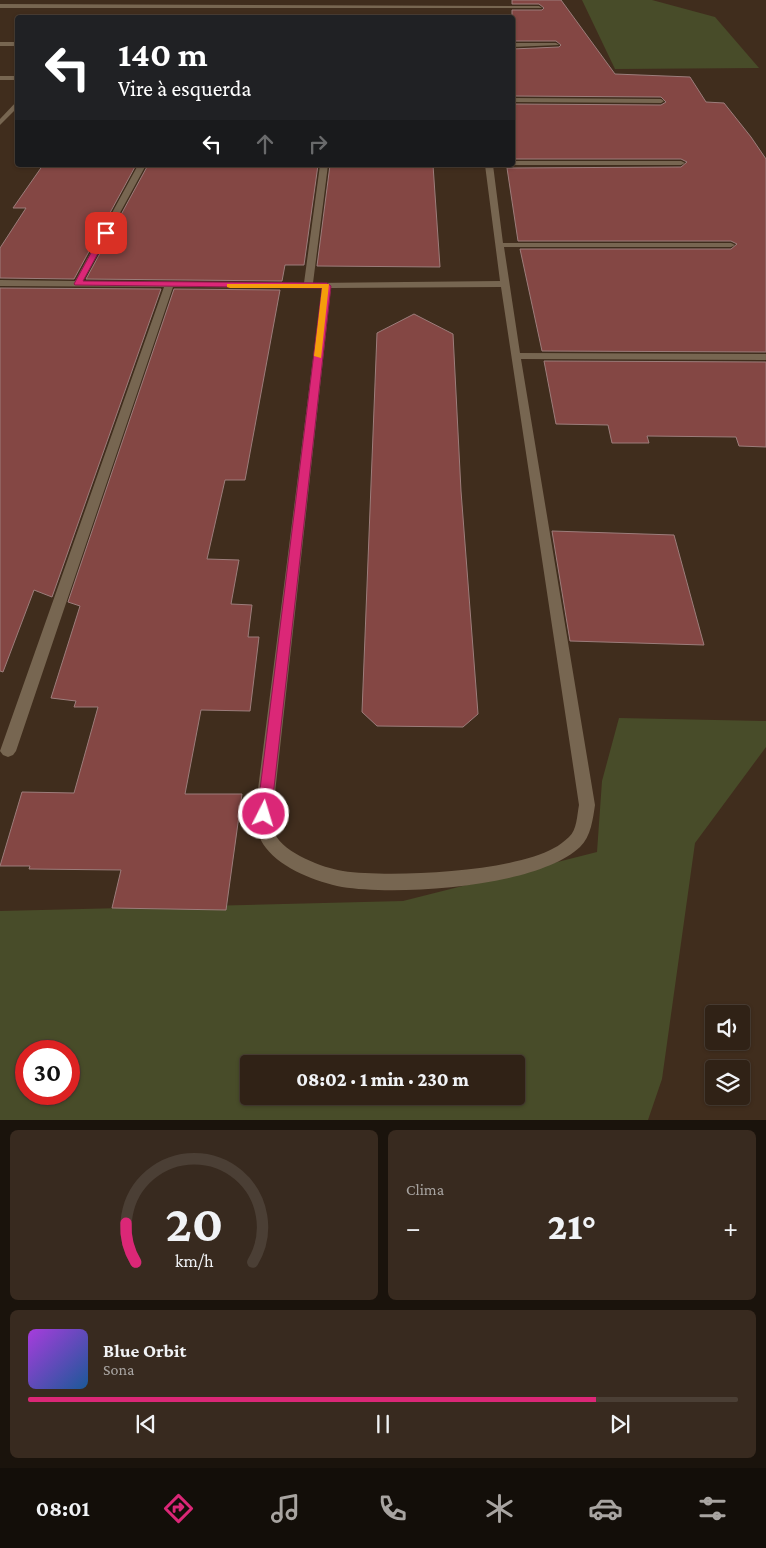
<!DOCTYPE html>
<html lang="pt">
<head>
<meta charset="utf-8">
<style>
	body { margin:0; font-family:"Crimson Pro",serif; background:#382a1f; color:#f1f3f6; height:100vh; display:flex; flex-direction:column; font-size:19px; white-space:nowrap }
	* { box-sizing:border-box; margin:0 }
	p { font-size:16px; color:#a8a4a1 }
	.icon { flex:none; width:28px; height:28px; fill:none; stroke:currentColor; stroke-width:2; stroke-linecap:round; stroke-linejoin:round }
	.map { position:relative; height:1120px; overflow:hidden }
	.details { display:flex; flex-direction:column; gap:10px; padding:10px; background:#1a130c; flex:1 }
	.details>* { flex:none }
	.banner { position:absolute; left:15px; top:15px; width:500px; height:152px; border-radius:5px; box-shadow:0 1px 4px #0004,0 0 0 1px #4b3f35; background:#202124; color:#fff; overflow:hidden }
	.tools { position:absolute; left:705px; top:1005px; display:grid; gap:10px }
	.tools a { display:grid; place-items:center; width:45px; height:45px; border-radius:5px; background:#302216; box-shadow:0 1px 4px #0004,0 0 0 1px #4b3f35; font-size:25px }
	.speed { position:absolute; left:15px; top:1040px; display:flex; gap:10px; font-size:25px; font-weight:700; text-align:center }
	.speed>* { display:grid; place-content:center; width:65px; height:65px; border-radius:50%; background:#302216; box-shadow:0 1px 4px #0004,0 0 0 1px #4b3f35; line-height:1 }
	.speed .limit { border:8px solid #d22; background:#fff; color:#111 }
	.pin { position:absolute; display:grid; place-items:center; width:42px; height:42px; color:#fff; margin:-21px; border-radius:10px; box-shadow:0 2px 8px #0006 }
	.me { position:absolute; width:55px; margin:-28px; rotate:5deg; stroke-linejoin:round; filter:drop-shadow(0 0 4px #0008) }
	.turn { display:flex; align-items:center; gap:18px; height:105px; padding:0 20px; font-size:22px }
	.turn .icon { width:65px; height:65px; stroke-width:2.5 }
	.turn b { display:block; font-size:35px; line-height:42px }
	.lanes { display:flex; align-items:center; height:48px; padding:0 20px; background:#0003; justify-content:center; gap:25px; direction:ltr }
	.lanes .off { opacity:.35 }
	.big { font-size:38px; font-weight:800; line-height:1.1 }
	.details .card { flex:1; display:flex; flex-direction:column; justify-content:center; gap:8px; min-width:0; padding:0 18px; border-radius:8px; background:#382a1f }
	.details .dial { align-items:center; gap:0 }
	.dial svg { height:130px; overflow:visible; fill:none; stroke:#4b3f35; stroke-width:7; stroke-linecap:round; text-anchor:middle }
	.dial text { fill:#f1f3f6; stroke:none }
	.song { display:flex; align-items:center; gap:15px }
	.cover { width:60px; height:60px; border-radius:8px; background:linear-gradient(135deg,hsl(280 70% 55%),hsl(210 70% 35%)) }
	.played { height:5px; border-radius:2px; background:linear-gradient(90deg,#db2777 80%,#4b3f35 80%) }
	.keys { display:flex; justify-content:space-around; direction:ltr }
	.heat { display:flex; justify-content:space-between; align-items:center; font-size:28px; direction:ltr }
	.details .tiles { flex:1; display:grid; gap:10px; grid-template-columns:1fr 1fr }
	.card:last-child { grid-column:span 2 }
	.trip { position:absolute; left:240px; top:1055px; width:285px; height:50px; border-radius:5px; background:#302216; box-shadow:0 1px 4px #0004,0 0 0 1px #4b3f35; font-weight:800; line-height:50px; text-align:center }
	.tabs { display:flex; height:80px; justify-content:space-around; align-items:center; background:#130e09; color:#a8a4a1 }
	.tabs .icon { width:35px; height:35px }
	.tabs .current { color:#db2777 }
	.tabs b { font-size:22px; color:#f1f3f6 }
	.map>svg:first-child { display:block }
</style>
</head>
<body>
<div class="map">
<svg width="766" height="1121" viewBox="0 0 766 1121">
	<rect width="100%" height="100%" fill="#402d1d"/>
	<g fill="#484c29" fill-rule="evenodd">
		<polygon points="582,0 652,0 715,17 759,68 615,69"/>
		<path d="M619,718L766,721V747L695,843L662,1079L648,1120H0V911L403,901L597,852L602,781ZM26,1051H69V1094H26ZM249,1064H516V1096H249Z"/>
	</g>
	<g fill="#844744" stroke="#9c7d7b">
		<polygon points="512,0 561,0 615,74 690,77 706,102 724,103 751,137 766,159 766,352 542,351 520,249 731,249 737,244 731,241 518,241 507,168 681,167 687,162 681,159 512,159 512,104 661,105 666,102 661,97 512,96 512,49 559,47 561,45 556,41 512,41 512,10 542,10 544,8 539,4 512,4"/>
		<polygon points="43,165 136,165 74,279 0,278 0,248 26,208 13,208"/>
		<polygon points="148,165 318,165 304,265 285,265 282,281 86,279"/>
		<polygon points="330,165 433,165 440,267 317,266"/>
		<polygon points="0,288 161,289 52,597 34,590 3,672 0,671"/>
		<polygon points="174,289 280,290 245,480 225,480 207,559 239,560 231,604 252,605 248,637 259,637 250,711 201,710 185,794 242,794 226,910 112,908 121,870 29,869 30,866 0,866 22,792 74,793 98,707 74,707 76,701 51,698 80,606 68,602"/>
		<polygon points="414,314 453,334 461,491 478,714 463,727 377,726 362,712 377,333"/>
		<polygon points="544,361 766,362 766,447 739,446 736,437 647,436 649,443 612,443 608,425 556,424"/>
		<polygon points="552,531 674,535 704,645 570,641"/>
	</g>
	<g fill="none" stroke-linecap="round" stroke-linejoin="round">
		<g fill="#776651" fill-rule="evenodd">
			<polygon points="0,4 539,6 542,8 0,8"/>
			<rect x="0" y="42" width="18" height="4"/>
			<polygon points="512,43 556,43 559,45 512,47"/>
			<rect x="0" y="76" width="18" height="4"/>
			<polygon points="512,98 661,99 664,101 661,103 512,102"/>
			<polygon points="18,100 18,107 0,125 0,119"/>
			<polygon points="512,161 681,161 685,163 681,165 512,165"/>
			<path d="M138,165H146L83,281L304,283L320,165H328L313,283L500,281L485,165H493L503,243H731L735,245L731,247H504L520,353L766,354V360L521,359L595,805C593,818 591,837 580,847C538,887 399,896 342,887C317,882 282,869 266,848C254,833 257,815 257,797L322,288L173,287L16,751L13,755L8,757L3,755L0,751L164,287L0,286V280L75,281ZM501,287L579,805C577,815 577,830 569,837C564,841 559,846 554,848C512,872 391,878 343,871C323,868 284,853 275,834C272,827 272,818 273,811L331,288Z"/>
		</g>
	</g>
	<polygon fill="#db2777" stroke="#8e194d" points="103,231 109,233 83,281 327,283 331,286 271,814 269,818 264,820 259,818 257,814 322,288 75,285 74,284"/>
	<polygon fill="#f59e0b" points="227,284 329,284 321,358 314,356 322,288 230,288 227,287"/>
</svg>
<div class="tools">
<a><svg class="icon" aria-label="sound" viewBox="0 0 24 24"><path d="M4 9h4l5-4v14l-5-4H4zM17 9q2 3 0 6"/></svg></a>
<a><svg class="icon" aria-label="layers" viewBox="0 0 24 24"><path d="M12 4l9 5-9 5-9-5zM3 14l9 5 9-5"/></svg></a>
</div>
<div class="speed"><div class="limit">30</div></div>
<div class="pin" style="left:106px;top:233px;background:#d93025"><svg class="icon" aria-label="arrive" viewBox="0 0 24 24"><path d="M6 21V4h12l-3 4 3 4H6"/></svg></div>
<svg class="me" style="left:264px;top:814px" viewBox="-20 -20 40 40"><circle r="17" fill="#db2777" stroke="#fff" stroke-width="3"/><path d="M0-11L8 9 0 5-8 9z" fill="#fff"/></svg>
<div class="trip">08:02 · 1 min · 230 m</div>
<div class="banner">
<div class="turn"><svg class="icon" aria-label="left" viewBox="0 0 24 24"><path d="M17 20v-9H6M10 6l-5 5 5 5"/></svg><div><b>140 m</b>Vire à esquerda</div></div>
<div class="lanes"><svg class="icon" aria-label="left" viewBox="0 0 24 24"><path d="M17 20v-9H6M10 6l-5 5 5 5"/></svg><svg class="icon off" aria-label="ahead" viewBox="0 0 24 24"><path d="M12 20V5M6 11l6-6 6 6"/></svg><svg class="icon off" aria-label="right" viewBox="0 0 24 24"><path d="M7 20v-9h11M14 6l5 5-5 5"/></svg></div>
</div>
</div>
<section class="details">
<div class="tiles">
<div class="card dial"><svg viewBox="0 0 100 80">
<path d="M14 69A42 42 0 1 1 86 69"/>
<path d="M14 69A42 42 0 0 1 8 45" stroke="#db2777"/>
<text x="50" y="56" font-size="32" font-weight="700">20</text>
<text x="50" y="72" font-size="11">km/h</text>
</svg></div>
<div class="card"><p>Clima</p>
<div class="heat"><a>−</a><b class="big">21°</b><a>+</a></div>
</div>
<div class="card">
<div class="song"><i class="cover"></i><div><b>Blue Orbit</b><p>Sona</p></div></div>
<div class="played"></div>
<div class="keys"><svg class="icon" aria-label="previous" viewBox="0 0 24 24"><path d="M18 5L8 12l10 7zM5 5v14"/></svg><svg class="icon" aria-label="pause" viewBox="0 0 24 24"><path d="M8 5v14M16 5v14"/></svg><svg class="icon" aria-label="next" viewBox="0 0 24 24"><path d="M6 5l10 7-10 7zM19 5v14"/></svg></div>
</div>
</div>
</section>
<nav class="tabs">
<b>08:01</b>
<svg class="icon current" aria-label="directions" viewBox="0 0 24 24"><path d="M12 3l9 9-9 9-9-9zM9 14v-3h6M13 9l2 2-2 2"/></svg>
<svg class="icon" aria-label="music" viewBox="0 0 24 24"><path d="M9 18V5l10-2v13"/><circle cx="6" cy="18" r="3"/><circle cx="16" cy="16" r="3"/></svg>
<svg class="icon" aria-label="phone" viewBox="0 0 24 24"><path d="M5 4h4l2 5-3 2q2 4 5 5l2-3 5 2v4C11 20 4 13 5 4z"/></svg>
<svg class="icon" aria-label="climate" viewBox="0 0 24 24"><path d="M12 3v18M4 7l16 10M4 17L20 7"/></svg>
<svg class="icon" aria-label="car" viewBox="0 0 24 24"><path d="M5 17H2v-5l4-1 3-4h7l3 4 3 1v5h-3M9 17h6M6 11h13"/><circle cx="7" cy="17" r="2"/><circle cx="17" cy="17" r="2"/></svg>
<svg class="icon" aria-label="filters" viewBox="0 0 24 24"><path d="M4 7h16M4 17h16"/><circle cx="9" cy="7" r="2"/><circle cx="15" cy="17" r="2"/></svg>
</nav>
</body>
</html>
